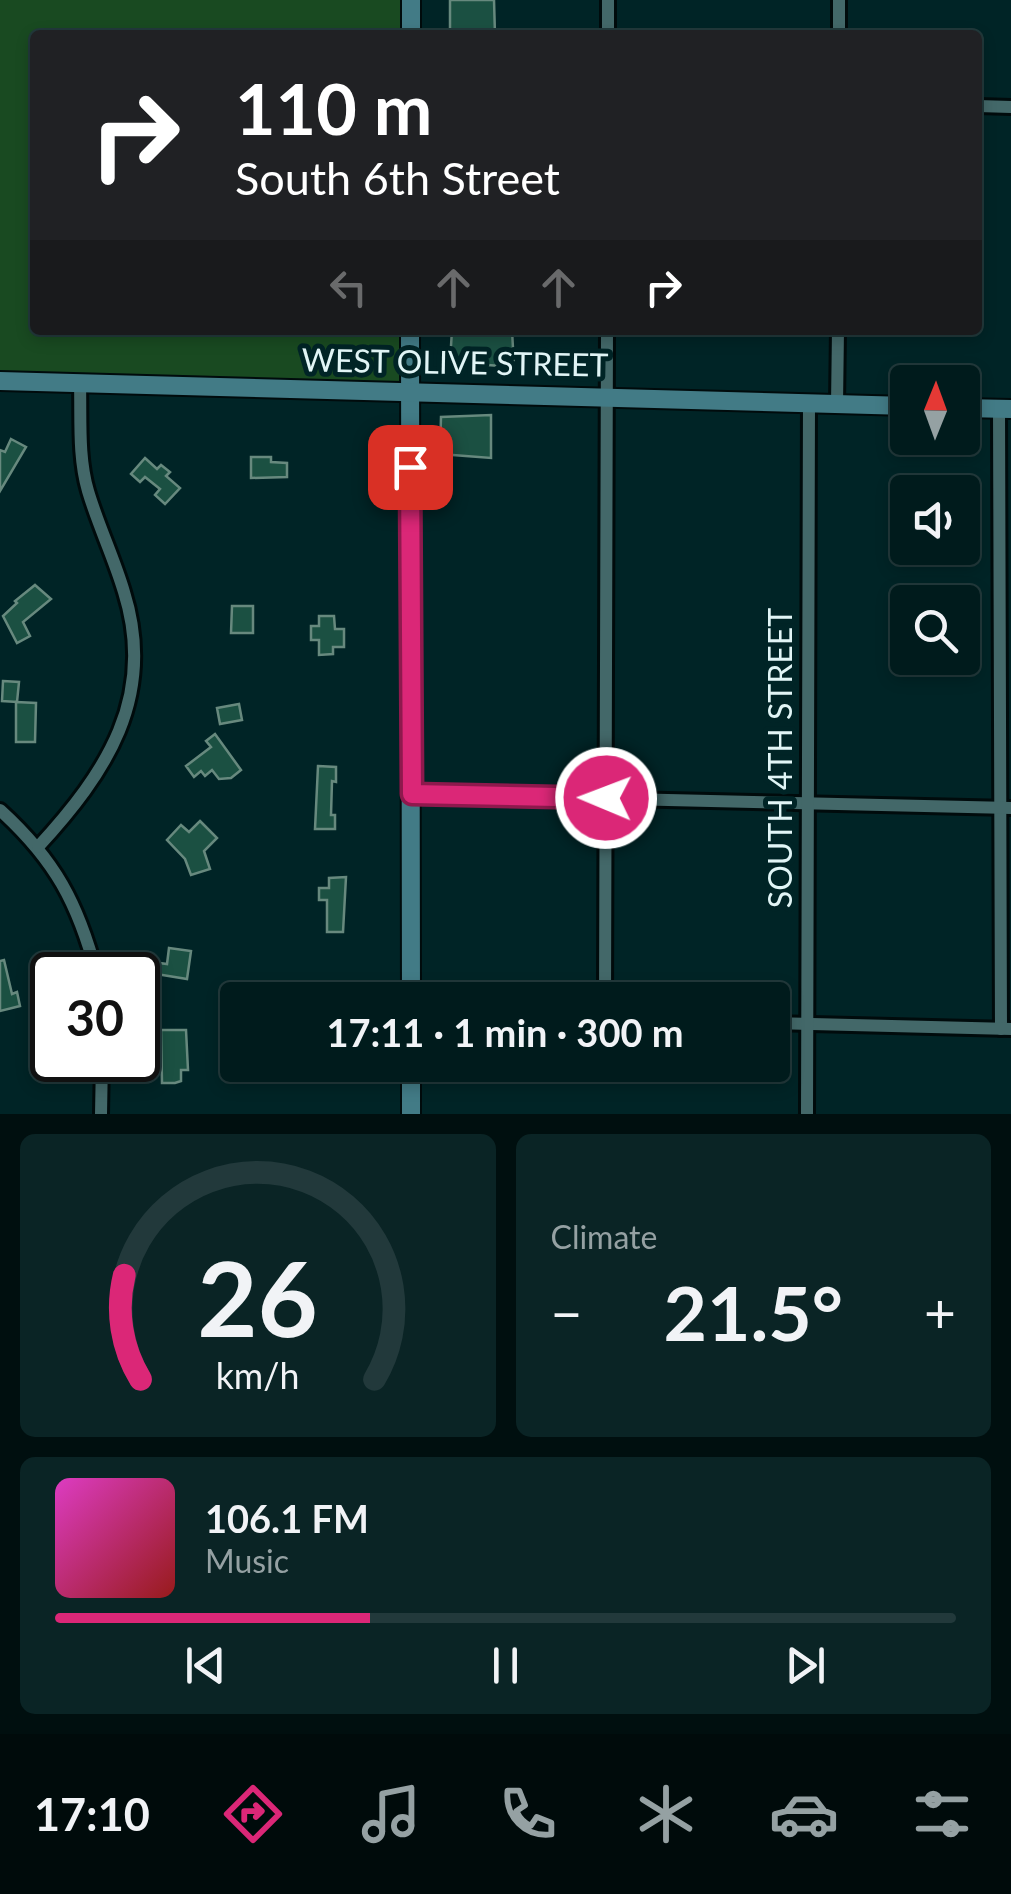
<!DOCTYPE html>
<html lang="en">
<head>
<meta charset="utf-8">
<style>
	body { margin:0; font-family:Lato,sans-serif; background:#0a2425; color:#f1f3f6; height:100vh; display:flex; flex-direction:column; font-size:38px; white-space:nowrap }
	* { box-sizing:border-box; margin:0 }
	p { font-size:32px; color:#95a1a3 }
	.icon { flex:none; width:55px; height:55px; fill:none; stroke:currentColor; stroke-width:2; stroke-linecap:round; stroke-linejoin:round }
	.map { position:relative; height:1114px; overflow:hidden }
	.side { display:flex; flex-direction:column; gap:20px; padding:20px; background:#000f0f; flex:1 }
	.side>* { flex:none }
	.guide { position:absolute; left:30px; top:30px; width:952px; height:305px; border-radius:10px; box-shadow:0 5px 15px #0003,0 0 0 2px #22393b; background:#202124; color:#fff; overflow:hidden }
	.needle { width:65px; rotate:1deg }
	.tools { position:absolute; left:890px; top:365px; display:grid; gap:20px }
	.tools a { display:grid; place-items:center; width:90px; height:90px; border-radius:10px; background:#001b1c; box-shadow:0 5px 15px #0003,0 0 0 2px #22393b; font-size:50px }
	.speed { position:absolute; left:30px; top:952px; display:flex; gap:20px; font-size:50px; font-weight:700; text-align:center }
	.speed>* { display:grid; place-content:center; width:130px; height:130px; border-radius:50%; background:#001b1c; box-shadow:0 5px 15px #0003,0 0 0 2px #22393b; line-height:1 }
	.speed .limit { border:5px solid #111; border-radius:15px; background:#fff; color:#111 }
	.pin { position:absolute; display:grid; place-items:center; width:85px; height:85px; color:#fff; margin:-42px; border-radius:20px; box-shadow:0 5px 15px #0006 }
	.me { position:absolute; width:110px; margin:-55px; rotate:271deg; stroke-linejoin:round; filter:drop-shadow(0 0 8px #0008) }
	.turn { display:flex; align-items:center; gap:35px; height:210px; padding:0 40px; font-size:45px }
	.turn .icon { width:130px; height:130px; stroke-width:2.5 }
	.turn b { display:block; font-size:70px; line-height:85px }
	.lanes { display:flex; align-items:center; height:95px; padding:0 40px; background:#0003; justify-content:center; gap:50px; direction:ltr }
	.lanes .off { opacity:.35 }
	.big { font-size:75px; font-weight:700; line-height:1.1 }
	.side .tile { flex:1; display:flex; flex-direction:column; justify-content:center; gap:15px; min-width:0; padding:0 35px; border-radius:15px; background:#0a2425 }
	.side .dial { align-items:center; gap:0 }
	.dial svg { height:260px; overflow:visible; fill:none; stroke:#22393b; stroke-width:7; stroke-linecap:round; text-anchor:middle }
	.dial text { fill:#f1f3f6; stroke:none }
	.song { display:flex; align-items:center; gap:30px }
	.cover { width:120px; height:120px; border-radius:15px; background:linear-gradient(135deg,hsl(310 70% 55%),hsl(0 70% 35%)) }
	.played { height:10px; border-radius:5px; background:linear-gradient(90deg,#db2777 35%,#22393b 35%) }
	.keys { display:flex; justify-content:space-around; direction:ltr }
	.heat { display:flex; justify-content:space-between; align-items:center; font-size:55px; direction:ltr }
	.side .tiles { flex:1; display:grid; gap:20px; grid-template-columns:1fr 1fr }
	.tile:last-child { grid-column:span 2 }
	.trip { position:absolute; left:220px; top:982px; width:570px; height:100px; border-radius:10px; background:#001b1c; box-shadow:0 5px 15px #0003,0 0 0 2px #22393b; font-weight:700; line-height:100px; text-align:center }
	.menu { display:flex; height:160px; justify-content:space-around; align-items:center; background:#000b0b; color:#95a1a3 }
	.menu .icon { width:70px; height:70px }
	.menu .current { color:#db2777 }
	.menu b { font-size:45px; color:#f1f3f6 }
	.map>svg:first-child { display:block }
</style>
</head>
<body>
<div class="map">
<svg width="1011" height="1114" viewBox="0 0 1011 1114">
	<rect width="100%" height="100%" fill="#002426"/>
	<polygon fill="#194a21" points="0,0 402,0 403,35 35,35 35,330 409,330 410,392 0,381"/>
	<g fill="#1b5042" stroke="#67897e" stroke-width="2.5">
		<polygon points="450,0 494,0 495,35 450,35"/>
		<polygon points="452,330 512,330 514,367 450,362"/>
		<polygon points="491,415 491,458 440,454 441,417"/>
		<polygon points="11,439 26,447 0,491 0,450 5,452"/>
		<polygon points="251,457 271,457 271,462 287,463 287,477 251,478"/>
		<polygon points="145,458 157,469 161,465 170,472 166,476 180,488 165,504 155,495 160,489 145,477 140,482 131,474"/>
		<polygon points="35,585 51,599 23,622 30,636 17,643 3,616 17,603 15,601"/>
		<polygon points="232,606 253,606 253,633 231,633"/>
		<polygon points="319,616 334,616 335,629 344,629 344,647 333,647 333,654 319,655 319,640 311,640 311,626 319,626"/>
		<polygon points="3,681 19,682 17,702 2,701"/>
		<polygon points="16,702 36,703 35,742 16,742"/>
		<polygon points="239,704 242,720 220,724 217,708"/>
		<polygon points="215,734 241,770 231,778 219,779 212,770 205,776 201,771 194,777 186,766 211,747 206,741"/>
		<polygon points="318,766 336,767 336,782 332,781 331,815 335,815 335,829 315,829"/>
		<polygon points="200,821 217,838 204,851 210,869 191,875 185,859 167,840 181,825 189,832"/>
		<polygon points="346,877 343,932 327,932 327,900 319,900 319,888 329,888 329,878"/>
		<polygon points="169,948 191,951 187,979 150,973 152,962 167,964"/>
		<polygon points="4,960 12,994 17,992 20,1006 0,1011 0,961"/>
		<polygon points="161,1030 186,1030 188,1070 181,1070 181,1081 175,1083 162,1083"/>
	</g>
	<g fill="none" stroke-linecap="round" stroke-linejoin="round">
		<g stroke="#000b0c" stroke-width="18">
			<g id="street">
				<polyline points="608,35 608,0"/>
				<polyline points="839,35 839,0"/>
				<polyline points="978,106 1011,107"/>
				<polyline points="837,404 838,330"/>
				<polyline points="999,409 1001,1029"/>
				<polyline points="412,794 1011,808"/>
				<path d="M0,810C55,860 78,903 97,975"/>
				<path d="M38,847C106,773 157,697 124,592C114,558 98,525 88,491C78,457 81,419 80,384"/>
				<polyline points="605,1000 607,330"/>
				<polyline points="772,1023 1011,1029"/>
				<polyline points="101,1114 102,1060"/>
				<polyline points="807,1114 809,402"/>
			</g>
		</g>
		<g stroke="#000b0c" stroke-width="22">
			<g id="secondary">
				<polyline points="411,35 411,0"/>
				<polyline points="410,330 411,1000"/>
				<polyline points="0,381 908,406"/>
				<polyline points="962,408 1011,409"/>
				<polyline points="411,1065 411,1114"/>
			</g>
		</g>
		<use href="#street" stroke="#436869" stroke-width="12"/>
		<use href="#secondary" stroke="#427b86" stroke-width="18"/>
	</g>
	<g fill="none" stroke-linecap="round" stroke-linejoin="round">
		<g stroke="#8e194d" stroke-width="25">
			<polyline id="route" points="410,467 412,794 606,798"/>
		</g>
		<use href="#route" stroke="#db2777" stroke-width="18"/>
	</g>
	<g text-anchor="middle" stroke-width="10" stroke-linejoin="round" paint-order="stroke">
		<g font-size="32" fill="#e1f5f6" stroke="#002426">
			<text transform="translate(455 363) rotate(1)" y="11">WEST OLIVE STREET</text>
			<text transform="translate(781 758) rotate(-90)" y="11">SOUTH 4TH STREET</text>
		</g>
	</g>
</svg>
<div class="tools">
<a><svg class="needle" viewBox="-14 -14 28 28"><path d="M0-13l5 13h-10z" fill="#e53935"/><path d="M0 13l5-13h-10z" fill="#95a1a3"/></svg></a>
<a><svg class="icon" aria-label="sound" viewBox="0 0 24 24"><path d="M4 9h4l5-4v14l-5-4H4zM17 9q2 3 0 6"/></svg></a>
<a><svg class="icon" aria-label="search" viewBox="0 0 24 24"><circle cx="10" cy="10" r="6"/><path d="M15 15l6 6"/></svg></a>
</div>
<div class="speed"><div class="limit">30</div></div>
<div class="pin" style="left:410px;top:467px;background:#d93025"><svg class="icon" aria-label="arrive" viewBox="0 0 24 24"><path d="M6 21V4h12l-3 4 3 4H6"/></svg></div>
<svg class="me" style="left:606px;top:798px" viewBox="-20 -20 40 40"><circle r="17" fill="#db2777" stroke="#fff" stroke-width="3"/><path d="M0-11L8 9 0 5-8 9z" fill="#fff"/></svg>
<div class="trip">17:11 · 1 min · 300 m</div>
<div class="guide">
<div class="turn"><svg class="icon" aria-label="right" viewBox="0 0 24 24"><path d="M7 20v-9h11M14 6l5 5-5 5"/></svg><div><b>110 m</b>South 6th Street</div></div>
<div class="lanes"><svg class="icon off" aria-label="left" viewBox="0 0 24 24"><path d="M17 20v-9H6M10 6l-5 5 5 5"/></svg><svg class="icon off" aria-label="ahead" viewBox="0 0 24 24"><path d="M12 20V5M6 11l6-6 6 6"/></svg><svg class="icon off" aria-label="ahead" viewBox="0 0 24 24"><path d="M12 20V5M6 11l6-6 6 6"/></svg><svg class="icon" aria-label="right" viewBox="0 0 24 24"><path d="M7 20v-9h11M14 6l5 5-5 5"/></svg></div>
</div>
</div>
<section class="side">
<div class="tiles">
<div class="tile dial"><svg viewBox="0 0 100 80">
<path d="M14 69A42 42 0 1 1 86 69"/>
<path d="M14 69A42 42 0 0 1 9 37" stroke="#db2777"/>
<text x="50" y="56" font-size="32" font-weight="700">26</text>
<text x="50" y="72" font-size="11">km/h</text>
</svg></div>
<div class="tile"><p>Climate</p>
<div class="heat"><a>−</a><b class="big">21.5°</b><a>+</a></div>
</div>
<div class="tile">
<div class="song"><i class="cover"></i><div><b>106.1 FM</b><p>Music</p></div></div>
<div class="played"></div>
<div class="keys"><svg class="icon" aria-label="previous" viewBox="0 0 24 24"><path d="M18 5L8 12l10 7zM5 5v14"/></svg><svg class="icon" aria-label="pause" viewBox="0 0 24 24"><path d="M8 5v14M16 5v14"/></svg><svg class="icon" aria-label="next" viewBox="0 0 24 24"><path d="M6 5l10 7-10 7zM19 5v14"/></svg></div>
</div>
</div>
</section>
<nav class="menu">
<b>17:10</b>
<svg class="icon current" aria-label="directions" viewBox="0 0 24 24"><path d="M12 3l9 9-9 9-9-9zM9 14v-3h6M13 9l2 2-2 2"/></svg>
<svg class="icon" aria-label="music" viewBox="0 0 24 24"><path d="M9 18V5l10-2v13"/><circle cx="6" cy="18" r="3"/><circle cx="16" cy="16" r="3"/></svg>
<svg class="icon" aria-label="phone" viewBox="0 0 24 24"><path d="M5 4h4l2 5-3 2q2 4 5 5l2-3 5 2v4C11 20 4 13 5 4z"/></svg>
<svg class="icon" aria-label="climate" viewBox="0 0 24 24"><path d="M12 3v18M4 7l16 10M4 17L20 7"/></svg>
<svg class="icon" aria-label="car" viewBox="0 0 24 24"><path d="M5 17H2v-5l4-1 3-4h7l3 4 3 1v5h-3M9 17h6M6 11h13"/><circle cx="7" cy="17" r="2"/><circle cx="17" cy="17" r="2"/></svg>
<svg class="icon" aria-label="filters" viewBox="0 0 24 24"><path d="M4 7h16M4 17h16"/><circle cx="9" cy="7" r="2"/><circle cx="15" cy="17" r="2"/></svg>
</nav>
</body>
</html>
